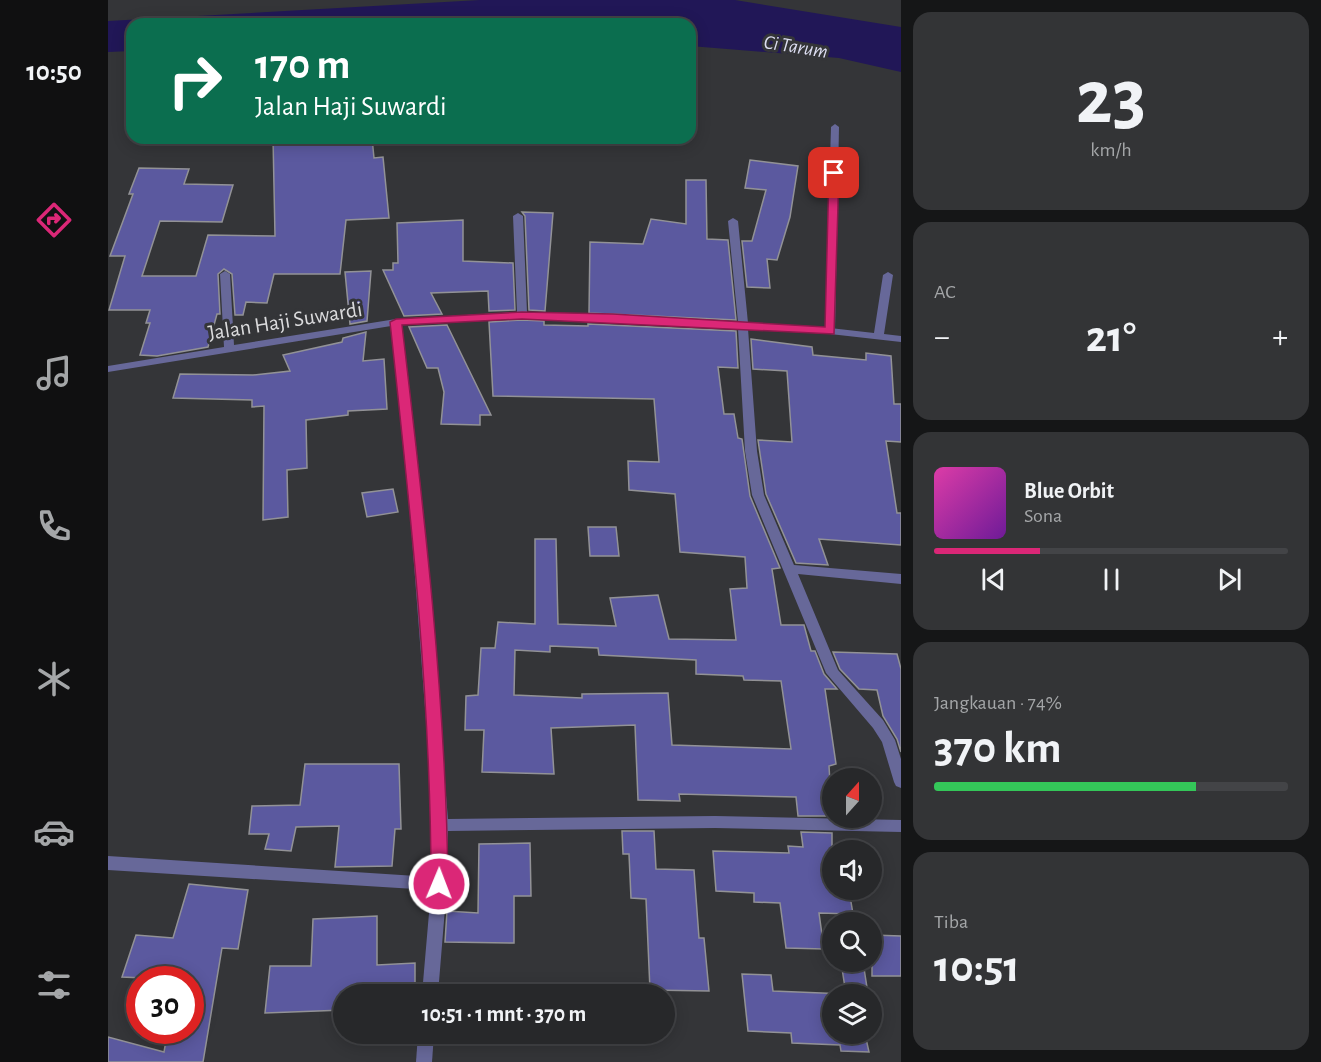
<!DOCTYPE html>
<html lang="id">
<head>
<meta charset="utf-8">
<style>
	body { margin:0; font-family:"Alegreya Sans",sans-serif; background:#333436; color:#f1f3f6; height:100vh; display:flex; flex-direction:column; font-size:22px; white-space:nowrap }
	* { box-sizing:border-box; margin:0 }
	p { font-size:20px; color:#a4a6a8 }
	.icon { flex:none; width:33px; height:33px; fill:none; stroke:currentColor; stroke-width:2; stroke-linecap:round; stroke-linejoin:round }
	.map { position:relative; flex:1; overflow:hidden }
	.details { display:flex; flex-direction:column; gap:12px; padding:12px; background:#151617; width:420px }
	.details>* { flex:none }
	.guide { position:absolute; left:18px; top:18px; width:570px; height:126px; border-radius:18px; box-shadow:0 3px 15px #0003,0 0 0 2px #434447; background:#0b6e4f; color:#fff; overflow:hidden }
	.needle { width:39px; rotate:21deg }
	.controls { position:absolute; left:714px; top:768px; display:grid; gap:12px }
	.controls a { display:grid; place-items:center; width:60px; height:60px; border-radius:50%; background:#27282a; box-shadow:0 3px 15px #0003,0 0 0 2px #434447; font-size:30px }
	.speed { position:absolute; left:18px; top:966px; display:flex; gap:12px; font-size:30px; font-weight:700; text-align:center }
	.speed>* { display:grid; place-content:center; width:78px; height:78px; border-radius:50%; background:#27282a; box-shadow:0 3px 15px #0003,0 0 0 2px #434447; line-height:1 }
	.speed .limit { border:9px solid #d22; background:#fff; color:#111 }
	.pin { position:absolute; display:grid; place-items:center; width:51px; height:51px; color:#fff; margin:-26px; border-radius:12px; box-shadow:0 3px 9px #0006 }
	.me { position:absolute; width:66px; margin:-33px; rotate:1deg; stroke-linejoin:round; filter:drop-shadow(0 0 4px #0008) }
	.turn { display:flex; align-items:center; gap:21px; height:126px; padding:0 30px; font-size:27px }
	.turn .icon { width:78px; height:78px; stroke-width:2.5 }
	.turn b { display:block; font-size:42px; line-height:51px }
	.big { font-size:45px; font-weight:600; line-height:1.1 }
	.details .tile { flex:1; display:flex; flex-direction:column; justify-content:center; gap:9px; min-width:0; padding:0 21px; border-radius:18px; background:#333436 }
	.details .dial { align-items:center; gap:0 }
	.dial b { font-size:78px; line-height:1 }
	.song { display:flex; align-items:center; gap:18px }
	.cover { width:72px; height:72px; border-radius:9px; background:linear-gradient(135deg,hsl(320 70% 55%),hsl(280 70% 35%)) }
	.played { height:6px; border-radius:3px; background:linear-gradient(90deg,#db2777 30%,#434447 30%) }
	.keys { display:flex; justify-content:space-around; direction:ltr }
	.heat { display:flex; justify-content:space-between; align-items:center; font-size:33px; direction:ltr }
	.charge { height:9px; border-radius:4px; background:linear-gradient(90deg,#34c759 74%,#434447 0) }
	.trip { position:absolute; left:225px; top:984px; width:342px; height:60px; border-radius:30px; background:#27282a; box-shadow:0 3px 15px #0003,0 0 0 2px #434447; font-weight:600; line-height:60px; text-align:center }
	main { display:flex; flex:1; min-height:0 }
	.tab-bar { display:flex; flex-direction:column; width:108px; justify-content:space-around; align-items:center; background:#101011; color:#a4a6a8 }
	.tab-bar .icon { width:42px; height:42px }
	.tab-bar .on { color:#db2777 }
	.tab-bar b { font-size:27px; color:#f1f3f6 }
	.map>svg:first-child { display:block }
</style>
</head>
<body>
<main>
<nav class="tab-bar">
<b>10:50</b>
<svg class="icon on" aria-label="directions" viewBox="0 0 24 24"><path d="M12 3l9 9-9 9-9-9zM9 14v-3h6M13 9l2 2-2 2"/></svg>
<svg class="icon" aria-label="music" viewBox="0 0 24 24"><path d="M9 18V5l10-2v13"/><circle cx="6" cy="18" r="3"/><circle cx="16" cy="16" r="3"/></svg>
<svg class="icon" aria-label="phone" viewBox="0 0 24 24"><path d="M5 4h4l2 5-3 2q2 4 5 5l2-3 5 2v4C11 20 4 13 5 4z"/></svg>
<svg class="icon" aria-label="climate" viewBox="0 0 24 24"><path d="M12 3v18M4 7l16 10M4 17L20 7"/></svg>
<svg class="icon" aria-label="car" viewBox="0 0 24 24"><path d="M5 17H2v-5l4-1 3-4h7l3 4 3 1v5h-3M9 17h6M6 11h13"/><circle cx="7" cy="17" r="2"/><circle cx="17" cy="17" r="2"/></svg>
<svg class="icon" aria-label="filters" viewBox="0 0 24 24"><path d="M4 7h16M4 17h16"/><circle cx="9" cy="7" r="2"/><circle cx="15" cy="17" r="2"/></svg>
</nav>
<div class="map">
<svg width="793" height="1062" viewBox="0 0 793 1062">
	<rect width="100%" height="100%" fill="#343538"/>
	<polygon fill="#211757" points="372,0 627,0 793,27 793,72 731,58 582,46 582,24 24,24 24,51 0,52 0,21"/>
	<g fill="#5b599f" stroke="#929296" stroke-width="1.5" fill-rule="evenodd">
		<polygon points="165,138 264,138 266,158 275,157 281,218 238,220 232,274 166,274 159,303 138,302 135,315 127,315 124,274 116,269 110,274 112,314 109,314 100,347 49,356 32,355 42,323 38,323 42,310 1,310 17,256 2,256 25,194 21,194 31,168 81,169 76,184 125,185 114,222 52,221 34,276 88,276 100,235 167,236"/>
		<polygon points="642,160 690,166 682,217 669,260 659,259 662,288 639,287 634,241 644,241 658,190 637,188"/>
		<polygon points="578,180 598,180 599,239 620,240 628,320 481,313 482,242 535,244 543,219 578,224"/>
		<polygon points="414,212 445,213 437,311 421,310 417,216"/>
		<polygon points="355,220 355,261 405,263 407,310 381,311 380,291 323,293 334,314 296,316 275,270 285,270 285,263 290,263 289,223"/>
		<polygon points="263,271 259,321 242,324 237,272"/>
		<path d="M414,320L436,321V325L480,326V324L628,331L630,368L610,367L616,414H626L630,438L634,439L642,496L672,568L664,569L673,625H696L703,651H707L716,674L729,689H717L728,764L721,766L724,816H690L688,797L571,794L572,801L530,800L527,725L443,728L446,774L374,772L376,730H357L358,696L370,695L373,648H387L390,622L427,624V539H448L450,624L508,626L502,598L550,595L561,639L628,640L622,589L639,588L637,557L572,552L567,494L521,490L520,461L551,462L546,399L385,396L381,322ZM442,646L490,648L491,655L588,660V674L635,676L636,680L673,681L683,749L564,745L560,693L474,694V698L406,695L407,650L442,652Z"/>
		<polygon points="339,325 383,415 372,415 372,425 333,424 336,392 330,368 319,368 301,327"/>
		<polygon points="258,332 255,361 276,359 279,409 240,411 240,415 198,420 199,468 179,470 180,517 155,520 156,406 144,407 144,400 65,398 72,374 145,375 182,371 175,355 234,342 235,338"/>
		<polygon points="643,339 704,347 705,355 758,360 758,353 783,356 786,404 793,404 793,442 778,441 789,513 793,513 793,545 711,539 720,565 688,563 658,494 650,440 684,442 679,371 645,369"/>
		<polygon points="285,489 290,512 259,517 254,493"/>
		<polygon points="480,527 508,527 511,556 482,556"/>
		<polygon points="725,652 789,654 793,669 793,752 789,739 775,716 769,690 751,689 732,669"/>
		<polygon points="197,764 291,764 293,829 287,829 284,866 227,867 231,826 188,827 183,851 157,849 161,834 141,834 144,806 192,805"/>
		<polygon points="514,831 546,831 548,869 586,870 591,938 596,938 601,991 542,990 538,899 523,898 521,854 515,854"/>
		<polygon points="693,832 724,833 724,848 734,848 735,850 724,850 724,890 741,890 745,914 711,913 716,949 678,948 672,903 646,902 646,893 608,891 605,851 681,853 680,846 695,847"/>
		<polygon points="422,843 423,896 406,896 406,943 337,942 339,911 370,913 371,844"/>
		<polygon points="81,884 140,890 130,949 114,948 95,1062 0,1062 0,1037 56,1052 60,1030 82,1030 82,980 14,977 28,935 65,938"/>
		<polygon points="269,916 269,965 307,963 307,994 236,994 236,1010 157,1013 162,966 203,966 205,919"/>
		<polygon points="764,935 793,936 793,976 764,976"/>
		<polygon points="733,962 755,962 760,994 724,994 724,1034 757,1034 761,1052 733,1051 732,1045 684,1043 683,1033 640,1031 634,974 663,975 665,991 738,994"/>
	</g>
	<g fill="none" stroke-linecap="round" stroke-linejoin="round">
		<polygon fill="#676899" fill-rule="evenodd" points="727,124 731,127 727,331 722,334 717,331 723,127"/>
		<g fill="#676899" fill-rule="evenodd">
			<polygon points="410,213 415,216 419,312 630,322 620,221 625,218 630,221 640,323 722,328 766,333 775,275 780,272 785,275 776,334 793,336 793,342 722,334 640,329 649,451 656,495 686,565 793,574 793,584 690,574 730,670 775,720 787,740 793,759 793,788 788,786 786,782 774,742 765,728 718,673 644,495 637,451 630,329 414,318 293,325 312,486 340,819 607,816 793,820 793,832 607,828 340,831 339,884 330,994 314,994 323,890 0,870 0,856 324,877 326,825 300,486 283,326 0,372 0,366 116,347 112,274 117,271 122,274 126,345 288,319 409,312 405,216"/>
			<polygon points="310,1034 326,1034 324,1062 308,1062"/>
		</g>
	</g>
	<path fill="#db2777" stroke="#8e194d" stroke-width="1.5" d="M726,170L731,173L726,334L414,319L294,325C316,511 338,698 340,884L337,890L331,892L325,890L323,884C323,697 302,508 282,322L288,319L414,312L505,314L717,327L721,173Z"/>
	<g text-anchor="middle" stroke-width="6" stroke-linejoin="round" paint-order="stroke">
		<g font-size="20" font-style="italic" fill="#dddef2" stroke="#343538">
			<text transform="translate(688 46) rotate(9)" y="7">Ci Tarum</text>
		</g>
		<g font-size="22" fill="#dbdbdd" stroke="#343538">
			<text transform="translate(177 320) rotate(-9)" y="8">Jalan Haji Suwardi</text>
		</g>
	</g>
</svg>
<div class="controls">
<a><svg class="needle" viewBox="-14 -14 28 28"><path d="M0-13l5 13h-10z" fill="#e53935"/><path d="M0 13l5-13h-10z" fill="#a4a6a8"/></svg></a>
<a><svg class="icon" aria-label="sound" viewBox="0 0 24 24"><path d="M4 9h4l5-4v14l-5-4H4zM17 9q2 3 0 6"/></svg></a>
<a><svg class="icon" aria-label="search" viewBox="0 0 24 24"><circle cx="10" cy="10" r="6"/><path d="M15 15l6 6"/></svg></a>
<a><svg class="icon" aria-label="layers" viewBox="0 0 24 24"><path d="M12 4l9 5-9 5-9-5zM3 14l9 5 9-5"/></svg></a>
</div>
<div class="speed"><div class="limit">30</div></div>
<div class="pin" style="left:726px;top:173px;background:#d93025"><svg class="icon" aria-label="arrive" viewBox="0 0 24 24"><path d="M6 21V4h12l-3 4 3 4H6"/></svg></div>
<svg class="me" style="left:331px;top:884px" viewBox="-20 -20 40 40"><circle r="17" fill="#db2777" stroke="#fff" stroke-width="3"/><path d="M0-11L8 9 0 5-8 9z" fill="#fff"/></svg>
<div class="trip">10:51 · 1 mnt · 370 m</div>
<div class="guide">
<div class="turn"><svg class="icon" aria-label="right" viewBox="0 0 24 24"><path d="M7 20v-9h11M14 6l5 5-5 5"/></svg><div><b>170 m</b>Jalan Haji Suwardi</div></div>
</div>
</div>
<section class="details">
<div class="tile dial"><b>23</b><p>km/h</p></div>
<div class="tile"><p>AC</p>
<div class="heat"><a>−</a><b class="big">21°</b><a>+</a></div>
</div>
<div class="tile">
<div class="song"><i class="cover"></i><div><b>Blue Orbit</b><p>Sona</p></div></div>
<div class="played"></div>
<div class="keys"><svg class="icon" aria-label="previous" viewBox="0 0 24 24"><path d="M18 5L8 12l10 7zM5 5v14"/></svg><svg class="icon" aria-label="pause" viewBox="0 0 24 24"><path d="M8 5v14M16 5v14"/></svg><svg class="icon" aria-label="next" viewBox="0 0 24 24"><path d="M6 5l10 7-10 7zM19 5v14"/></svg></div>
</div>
<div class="tile"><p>Jangkauan · 74%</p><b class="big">370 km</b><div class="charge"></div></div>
<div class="tile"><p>Tiba</p><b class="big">10:51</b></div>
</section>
</main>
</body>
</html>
